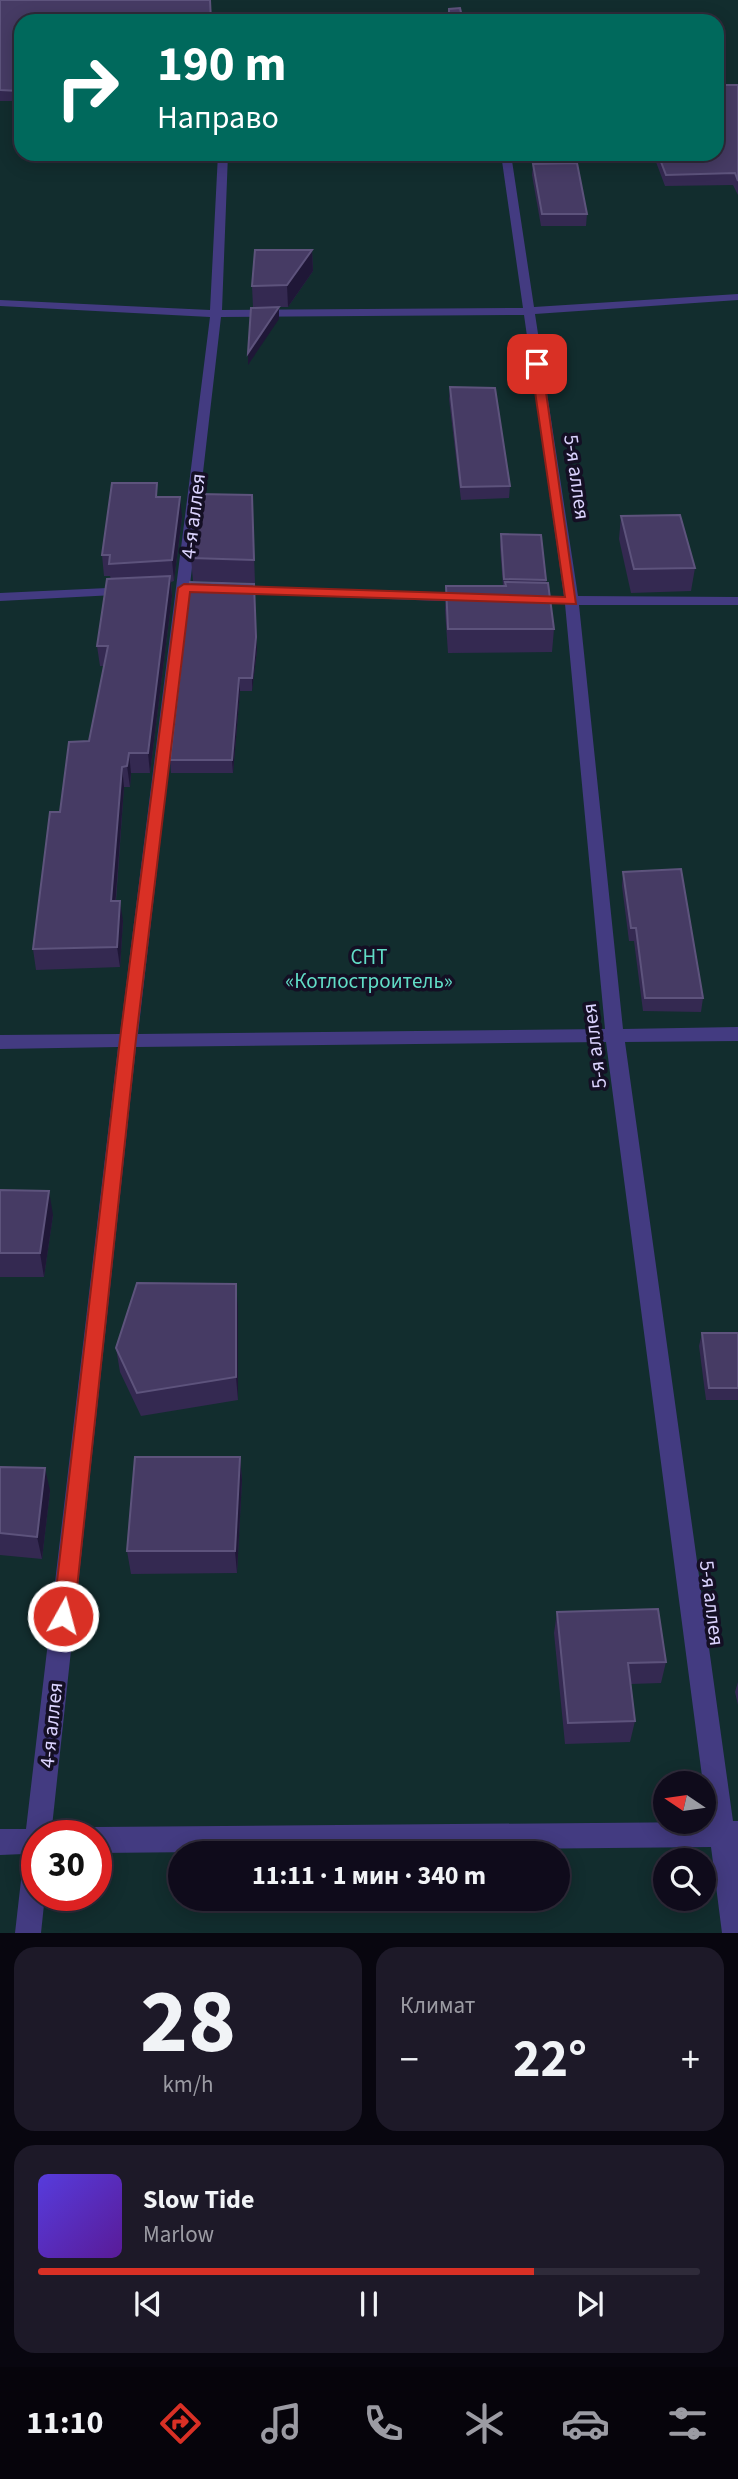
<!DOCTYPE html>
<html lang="ru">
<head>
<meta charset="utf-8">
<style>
	body { margin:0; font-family:"Source Sans 3",sans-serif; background:#1d1928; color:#f1f3f6; height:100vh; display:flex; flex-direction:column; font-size:26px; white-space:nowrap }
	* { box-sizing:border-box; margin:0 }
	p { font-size:23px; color:#9b9ba3 }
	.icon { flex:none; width:38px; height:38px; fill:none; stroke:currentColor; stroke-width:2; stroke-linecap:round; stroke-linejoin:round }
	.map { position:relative; height:1933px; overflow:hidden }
	.sheet { display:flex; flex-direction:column; gap:14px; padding:14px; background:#08060f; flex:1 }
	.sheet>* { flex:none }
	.top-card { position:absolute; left:14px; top:14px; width:710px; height:147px; border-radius:21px; box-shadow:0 4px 18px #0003,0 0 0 2px #2f2b3a; background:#00695c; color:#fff; overflow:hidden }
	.needle { width:46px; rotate:283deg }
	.buttons { position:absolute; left:653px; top:1771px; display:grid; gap:14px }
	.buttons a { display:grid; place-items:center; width:63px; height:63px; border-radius:50%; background:#0f0b1b; box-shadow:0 4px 18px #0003,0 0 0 2px #2f2b3a; font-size:35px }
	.speed { position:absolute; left:21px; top:1820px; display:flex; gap:14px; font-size:35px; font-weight:700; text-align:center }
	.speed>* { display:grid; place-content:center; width:91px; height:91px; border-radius:50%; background:#0f0b1b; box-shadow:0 4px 18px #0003,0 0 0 2px #2f2b3a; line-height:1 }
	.speed .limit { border:10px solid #d22; background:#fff; color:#111 }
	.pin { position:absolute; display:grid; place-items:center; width:60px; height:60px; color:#fff; margin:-30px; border-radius:14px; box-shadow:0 4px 10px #0006 }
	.me { position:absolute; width:77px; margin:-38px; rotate:7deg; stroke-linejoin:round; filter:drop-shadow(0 0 5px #0008) }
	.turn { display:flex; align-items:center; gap:24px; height:147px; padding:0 28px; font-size:32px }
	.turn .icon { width:91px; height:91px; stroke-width:2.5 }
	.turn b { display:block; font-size:49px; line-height:60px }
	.big { font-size:52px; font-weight:700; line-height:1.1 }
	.sheet .widget { flex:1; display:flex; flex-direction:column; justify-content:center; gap:10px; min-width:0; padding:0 24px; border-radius:21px; background:#1d1928 }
	.sheet .dial { align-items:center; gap:0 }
	.dial b { font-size:91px; line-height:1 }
	.song { display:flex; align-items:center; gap:21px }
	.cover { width:84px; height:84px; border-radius:10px; background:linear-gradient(135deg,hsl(250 70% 55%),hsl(270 70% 35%)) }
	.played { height:7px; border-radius:4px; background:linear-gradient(90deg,#d93025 75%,#2f2b3a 75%) }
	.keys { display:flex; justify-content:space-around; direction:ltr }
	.heat { display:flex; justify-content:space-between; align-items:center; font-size:38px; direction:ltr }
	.sheet .tiles { flex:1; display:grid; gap:14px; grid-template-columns:1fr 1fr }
	.widget:last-child { grid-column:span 2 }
	.trip { position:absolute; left:168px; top:1841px; width:402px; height:70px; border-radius:35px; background:#0f0b1b; box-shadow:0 4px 18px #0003,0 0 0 2px #2f2b3a; font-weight:700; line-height:70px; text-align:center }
	.menu { display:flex; height:112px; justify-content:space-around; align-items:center; background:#06040b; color:#9b9ba3 }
	.menu .icon { width:49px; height:49px }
	.menu .current { color:#d93025 }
	.menu b { font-size:32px; color:#f1f3f6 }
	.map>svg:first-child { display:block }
</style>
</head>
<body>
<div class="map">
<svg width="738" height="1933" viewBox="0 0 738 1933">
	<rect width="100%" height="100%" fill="#140f24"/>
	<path fill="#122d2e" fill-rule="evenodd" d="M0,0H738V1933H0ZM21,21H718V154H21ZM665,1783H704V1822H665ZM37,1836H96V1895H37ZM180,1853H558V1899H180ZM665,1860H704V1899H665Z"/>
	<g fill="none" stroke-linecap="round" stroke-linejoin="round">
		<g fill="#433b81" fill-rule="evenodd">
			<path d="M218,154H228L222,310L523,308L501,154H511L534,307L738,294V300L535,314L578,596L738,597V605H579L623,1029L738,1027V1041L625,1042L733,1821H738V1933H722L711,1847L96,1853V1836H85L87,1831L96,1827L708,1822L606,1042L136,1047L51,1836H37V1895H45L41,1933H15L24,1854L0,1855V1829H26L118,1047L0,1049V1035L120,1034L210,317L0,306V300L210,310ZM524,315L564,596H528L521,600L528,604H565L605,1029L138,1034L221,317Z"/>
			<polygon points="231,586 469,594 476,598 469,602 226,593 226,587"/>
			<polygon points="129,587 134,588 134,594 0,601 0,593"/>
		</g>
	</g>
	<g fill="#342951">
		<polygon points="0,0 21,21 20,101 0,101"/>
		<polygon points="738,85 738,195 733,185 665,186 653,154 718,154"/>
		<polygon points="533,164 587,214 586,226 541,226 532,175"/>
		<polygon points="312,250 313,271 288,307 253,307 252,286"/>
		<polygon points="450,387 510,486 509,498 461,500 449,399"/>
		<polygon points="252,495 255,583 193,581 191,558"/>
		<polygon points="158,497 182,517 174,581 171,582 172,596 150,773 131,773 130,787 124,787 116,901 123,921 120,967 36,970 33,949 60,812 89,741 104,666 100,666 97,646 111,579 110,576 104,576 102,555"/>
		<polygon points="621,516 695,568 691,591 631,593 619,539"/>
		<polygon points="501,534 546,580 554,629 552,652 448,653 445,610 446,586 503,586 500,547"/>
		<polygon points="257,650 252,691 240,691 233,773 171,773 170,760"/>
		<polygon points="623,872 703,998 701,1012 643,1011 634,941 629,941 622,886"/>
		<polygon points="0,1190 53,1215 44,1277 0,1277"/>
		<polygon points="238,1307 238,1400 141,1416 120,1372 116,1348"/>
		<polygon points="702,1333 738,1333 738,1400 706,1400 699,1346"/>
		<polygon points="240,1457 242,1480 237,1573 131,1574 127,1551"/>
		<polygon points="0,1467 50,1491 42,1559 0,1555"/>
		<polygon points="557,1612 666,1662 661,1683 631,1684 635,1721 630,1742 565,1744 554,1633"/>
		<polygon points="738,1682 738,1705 735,1692"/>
	</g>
	<g fill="#1f1737">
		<polygon points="21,85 21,99 20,101 19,91"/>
		<polygon points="312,250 313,271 288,307 287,285"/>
		<polygon points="279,307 279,319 248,365 248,353"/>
		<polygon points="180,497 182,517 174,581 172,560"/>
		<polygon points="170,576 172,596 150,773 148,753"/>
		<polygon points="254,584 257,650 252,691 252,678"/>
		<polygon points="239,678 240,691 233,773 232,760"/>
		<polygon points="129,753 131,773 130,787 127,766"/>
		<polygon points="122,767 124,787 114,921 111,901"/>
		<polygon points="120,901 123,921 120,967 117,947"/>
		<polygon points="49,1191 53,1215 44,1277 40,1253"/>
		<polygon points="236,1284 238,1307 238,1400 236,1377"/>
		<polygon points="240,1457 242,1480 237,1573 235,1551"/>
		<polygon points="45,1468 50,1491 42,1559 37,1537"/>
	</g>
	<g fill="#463b64" stroke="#5d537c" stroke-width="2">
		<polygon points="0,0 210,0 211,21 21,21 21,85 19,91 0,90"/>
		<polygon points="460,8 463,21 449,21 449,9"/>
		<polygon points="718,85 738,85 738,181 735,173 666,175 658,154 718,154"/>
		<polygon points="577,163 587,214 542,214 533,164"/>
		<polygon points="255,250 312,250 287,285 252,286"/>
		<polygon points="279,307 248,353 251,308"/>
		<polygon points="450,387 495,388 510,486 461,487"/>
		<polygon points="112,483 157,483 156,497 180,497 172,560 109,564 110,555 102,555"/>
		<polygon points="199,494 252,495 254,560 191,558"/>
		<polygon points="680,515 695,568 634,569 621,516"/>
		<polygon points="501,534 541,535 546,580 504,579"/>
		<polygon points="170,576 148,753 129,753 127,766 122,767 111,901 120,901 117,947 33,949 50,812 60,812 69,742 89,741 108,646 97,646 107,579"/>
		<polygon points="190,582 254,584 256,637 252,678 239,678 232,760 170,760"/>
		<polygon points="505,582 548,583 554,629 448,629 446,586 506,586"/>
		<polygon points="681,869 703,998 645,998 636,928 631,928 623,872"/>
		<polygon points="0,1190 49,1191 40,1253 0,1253"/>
		<polygon points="137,1283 236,1284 236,1377 137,1393 116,1348"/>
		<polygon points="702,1333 738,1333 738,1388 709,1388"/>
		<polygon points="135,1457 240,1457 235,1551 127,1551"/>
		<polygon points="0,1467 45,1468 37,1537 0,1533"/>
		<polygon points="658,1609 666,1662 628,1663 635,1721 568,1723 557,1612"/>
	</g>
	<polygon fill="#d93025" stroke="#8d1f18" stroke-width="2" points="537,361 542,364 576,604 190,592 136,1039 74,1616 71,1623 63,1626 56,1623 53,1616 120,1039 178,588 184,584 565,597 531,364"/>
	<g text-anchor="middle" stroke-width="7" stroke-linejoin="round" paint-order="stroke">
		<g font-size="21" fill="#dbd3fe" stroke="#140f24">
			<text transform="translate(577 477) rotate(82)" y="7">5-я аллея</text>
			<text transform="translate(193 516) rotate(-83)" y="7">4-я аллея</text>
			<text transform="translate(594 1046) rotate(-97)" y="7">5-я аллея</text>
			<text transform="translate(712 1603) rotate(83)" y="7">5-я аллея</text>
			<text transform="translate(51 1725) rotate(-84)" y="7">4-я аллея</text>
		</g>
		<g font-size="21" fill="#61dcc6" stroke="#140f24">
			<text x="369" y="964">СНТ<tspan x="369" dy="24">«Котлостроитель»</tspan></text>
		</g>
	</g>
</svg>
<div class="buttons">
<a><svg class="needle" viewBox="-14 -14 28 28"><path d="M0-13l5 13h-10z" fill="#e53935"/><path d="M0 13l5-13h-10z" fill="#9b9ba3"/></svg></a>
<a><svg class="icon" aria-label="search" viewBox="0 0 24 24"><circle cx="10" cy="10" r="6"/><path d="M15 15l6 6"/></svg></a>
</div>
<div class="speed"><div class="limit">30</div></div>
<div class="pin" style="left:537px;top:364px;background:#d93025"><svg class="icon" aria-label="arrive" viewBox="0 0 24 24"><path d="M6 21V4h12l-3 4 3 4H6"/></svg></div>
<svg class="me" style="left:63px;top:1616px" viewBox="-20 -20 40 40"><circle r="17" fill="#d93025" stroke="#fff" stroke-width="3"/><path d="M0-11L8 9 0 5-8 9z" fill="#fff"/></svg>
<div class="trip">11:11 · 1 мин · 340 m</div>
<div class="top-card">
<div class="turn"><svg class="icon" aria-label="right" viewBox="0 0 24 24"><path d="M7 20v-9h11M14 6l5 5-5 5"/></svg><div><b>190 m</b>Направо</div></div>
</div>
</div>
<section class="sheet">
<div class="tiles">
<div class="widget dial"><b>28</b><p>km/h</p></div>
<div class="widget"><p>Климат</p>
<div class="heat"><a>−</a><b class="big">22°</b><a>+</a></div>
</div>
<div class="widget">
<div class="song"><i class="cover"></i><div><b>Slow Tide</b><p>Marlow</p></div></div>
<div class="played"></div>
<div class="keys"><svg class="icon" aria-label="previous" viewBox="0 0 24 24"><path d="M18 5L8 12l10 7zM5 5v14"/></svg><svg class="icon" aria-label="pause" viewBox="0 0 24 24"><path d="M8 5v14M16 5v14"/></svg><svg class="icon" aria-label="next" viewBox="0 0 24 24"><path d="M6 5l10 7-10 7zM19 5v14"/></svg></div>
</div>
</div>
</section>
<nav class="menu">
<b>11:10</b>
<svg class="icon current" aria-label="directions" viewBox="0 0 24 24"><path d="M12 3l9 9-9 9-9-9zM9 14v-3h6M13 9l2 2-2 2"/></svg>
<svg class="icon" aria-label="music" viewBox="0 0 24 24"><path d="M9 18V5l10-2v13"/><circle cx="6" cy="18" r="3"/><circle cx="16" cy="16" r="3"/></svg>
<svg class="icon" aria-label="phone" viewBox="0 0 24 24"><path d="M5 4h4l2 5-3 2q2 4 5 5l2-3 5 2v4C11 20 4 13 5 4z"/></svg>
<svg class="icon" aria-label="climate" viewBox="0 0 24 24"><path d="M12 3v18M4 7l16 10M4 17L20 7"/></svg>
<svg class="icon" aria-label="car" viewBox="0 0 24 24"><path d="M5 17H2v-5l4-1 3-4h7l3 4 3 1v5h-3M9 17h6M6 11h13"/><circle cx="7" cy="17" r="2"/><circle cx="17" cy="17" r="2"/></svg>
<svg class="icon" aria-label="filters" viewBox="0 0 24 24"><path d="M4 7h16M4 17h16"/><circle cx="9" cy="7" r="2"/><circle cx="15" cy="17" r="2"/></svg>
</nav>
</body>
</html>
